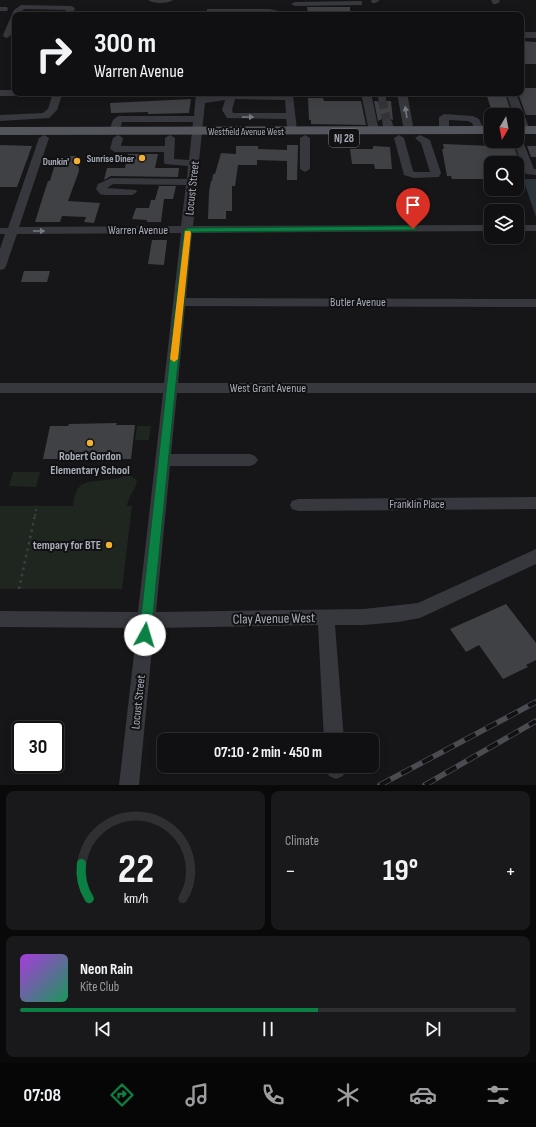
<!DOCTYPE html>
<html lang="en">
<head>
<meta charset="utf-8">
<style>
	body { margin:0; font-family:"Sofia Sans Condensed",sans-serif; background:#19191b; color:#f1f3f6; height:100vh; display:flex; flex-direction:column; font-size:15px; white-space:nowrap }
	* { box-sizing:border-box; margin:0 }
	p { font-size:13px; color:#9c9d9f }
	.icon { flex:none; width:22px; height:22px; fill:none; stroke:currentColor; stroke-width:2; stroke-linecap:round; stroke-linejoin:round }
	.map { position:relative; height:785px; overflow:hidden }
	.side { display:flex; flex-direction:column; gap:6px; padding:6px; background:#09090a; flex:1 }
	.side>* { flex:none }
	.hud { position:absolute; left:12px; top:12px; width:512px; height:84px; border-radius:8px; box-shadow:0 2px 10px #0003,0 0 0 1px #303032; background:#101012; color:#f1f3f6; overflow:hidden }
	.needle { width:26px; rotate:190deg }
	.controls { position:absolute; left:484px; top:108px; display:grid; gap:8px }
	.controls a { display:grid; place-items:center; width:40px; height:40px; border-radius:8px; background:#101012; box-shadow:0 2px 10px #0003,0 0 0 1px #303032; font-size:20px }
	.speed { position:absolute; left:12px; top:721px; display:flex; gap:8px; font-size:20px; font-weight:700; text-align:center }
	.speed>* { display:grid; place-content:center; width:52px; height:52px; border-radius:50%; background:#101012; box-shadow:0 2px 10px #0003,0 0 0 1px #303032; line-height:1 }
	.speed .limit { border:2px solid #111; border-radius:6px; background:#fff; color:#111 }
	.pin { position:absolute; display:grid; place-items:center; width:34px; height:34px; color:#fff; margin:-41px -17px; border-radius:50% 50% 50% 0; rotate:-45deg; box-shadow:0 0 4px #0007 }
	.pin .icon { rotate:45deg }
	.me { position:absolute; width:44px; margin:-22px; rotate:6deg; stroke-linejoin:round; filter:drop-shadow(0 0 3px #0008) }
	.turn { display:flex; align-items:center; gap:14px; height:84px; padding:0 16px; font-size:18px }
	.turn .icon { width:52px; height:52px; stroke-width:2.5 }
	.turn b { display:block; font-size:28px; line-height:34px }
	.big { font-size:30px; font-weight:700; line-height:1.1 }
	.side .tile { flex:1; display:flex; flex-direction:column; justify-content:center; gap:6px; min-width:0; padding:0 14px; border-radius:8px; background:#19191b }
	.side .dial { align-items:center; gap:0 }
	.dial svg { height:104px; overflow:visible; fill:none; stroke:#303032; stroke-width:7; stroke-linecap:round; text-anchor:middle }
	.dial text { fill:#f1f3f6; stroke:none }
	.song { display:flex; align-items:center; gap:12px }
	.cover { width:48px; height:48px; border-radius:6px; background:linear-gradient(135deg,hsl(280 70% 55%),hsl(150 70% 35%)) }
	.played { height:4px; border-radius:2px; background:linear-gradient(90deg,#0b8043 60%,#303032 60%) }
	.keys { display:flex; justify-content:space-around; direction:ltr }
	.heat { display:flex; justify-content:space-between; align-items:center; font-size:22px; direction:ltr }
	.side .tiles { flex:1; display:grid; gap:6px; grid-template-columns:1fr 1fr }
	.tile:last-child { grid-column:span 2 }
	.trip { position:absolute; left:157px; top:733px; width:222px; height:40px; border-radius:8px; background:#101012; box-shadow:0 2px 10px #0003,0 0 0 1px #303032; font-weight:700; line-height:40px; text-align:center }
	.menu { display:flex; height:64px; justify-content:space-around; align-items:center; background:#060607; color:#9c9d9f }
	.menu .icon { width:28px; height:28px }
	.menu .on { color:#0b8043 }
	.menu b { font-size:18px; color:#f1f3f6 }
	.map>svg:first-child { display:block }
</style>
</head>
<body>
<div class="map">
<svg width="536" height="785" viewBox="0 0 536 785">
	<rect width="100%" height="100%" fill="#161618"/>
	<g fill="#1e261f">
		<polygon points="137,426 151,426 149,440 135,440"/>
		<polygon points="13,472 40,472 36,487 9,486"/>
		<path d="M129,475L137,480C136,490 128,496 127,506H132L122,589H0V506H73C76,480 85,482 107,480C115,479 122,477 129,475Z"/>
	</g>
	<polygon fill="#2c353c" points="523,179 536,179 536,217"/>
	<g fill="#404145">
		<polygon points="307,7 350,7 350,13 308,13"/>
		<polygon points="521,41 536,42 536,64 521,64"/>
		<polygon points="521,88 536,88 536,115 526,115 518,93 523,93"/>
		<polygon points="486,93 505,93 512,115 493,115"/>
		<polygon points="308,98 323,98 324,101 361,101 366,125 311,124 311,120 309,120"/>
		<polygon points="191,99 189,113 148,114 148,112 111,113 110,103"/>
		<polygon points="374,101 377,101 379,104 385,104 387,101 391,101 393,120 386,117 378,121"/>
		<polygon points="443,144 514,147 518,157 509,157 510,160 484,160 489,179 452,179 451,176 447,176 442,149 444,149"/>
		<polygon points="0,145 32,146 17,187 0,187"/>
		<polygon points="287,145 298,145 297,180 287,180 287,161 257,160 257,165 238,165 235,186 232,186 232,211 226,211 226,219 208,219 209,192 211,181 212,181 213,174 215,174 221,153 236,154 236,146 258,146 258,149 287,150"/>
		<polygon points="373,146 390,147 392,169 375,169 374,164 352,164 350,149 373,149"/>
		<polygon points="527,146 536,146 536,157 531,157"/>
		<polygon points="128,154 158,154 155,168 179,168 178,177 111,176 104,180 107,168 125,168"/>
		<polygon points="66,156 77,156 79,171 68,201 100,203 94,223 84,222 86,217 62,216 60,222 35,222 45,190 48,181 50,181 54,167 60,167 62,159 65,159"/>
		<polygon points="159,186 176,186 173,199 164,199 161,222 147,222 147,220 132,219 136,208 149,208 151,200 155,200"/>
		<polygon points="152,240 167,240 164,265 148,264"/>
		<polygon points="24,271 50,271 47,282 21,282"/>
		<polygon points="117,423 116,425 135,425 131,459 43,459 50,426 68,426 69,424"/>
		<polygon points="506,604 536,643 536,660 526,665 528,667 503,679 479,645 466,652 450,629"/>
	</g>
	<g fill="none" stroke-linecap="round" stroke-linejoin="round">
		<polyline stroke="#333438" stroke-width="9" stroke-dasharray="9 4.5" stroke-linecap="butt" points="382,100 387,121"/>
		<polyline stroke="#3d3f44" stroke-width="2" stroke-dasharray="2 3" stroke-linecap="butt" points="35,516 37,506"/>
		<polyline stroke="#3d3f44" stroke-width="2.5" stroke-dasharray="2.5 4" stroke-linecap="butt" points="19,589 35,515"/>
		<g fill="#37383d" fill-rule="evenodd">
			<path d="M148,0H173C168,4 153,4 148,0Z"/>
			<polygon points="371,0 379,0 379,1 375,3 372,3"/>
			<polygon points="491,0 499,0 500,2 496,4 493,4"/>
			<polygon points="359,1 362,1 362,5 295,6 291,4 295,2"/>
			<path d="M21,5L71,6L75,8L72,15H64L66,10L25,9L21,11L20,15H15C15,23 15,34 7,38L4,37L3,35L14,10Z"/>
			<polygon points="0,7 7,7 8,9 7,11 0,11"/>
			<polygon points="207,9 270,9 278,11 280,15 269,13 207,13"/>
			<rect x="521" y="32" width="15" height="6"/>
			<polygon points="0,90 15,90 15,93 20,93 15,96 0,96"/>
			<polygon points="49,93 60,93 62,95 57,110 49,118 0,121 0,115 43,113 48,109 52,96"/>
			<path d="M196,93H206L205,97L231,93L293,95L297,130L292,133L288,132L286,119L227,118L222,110L225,100L205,103L197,180L198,182L193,226L491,225V231L192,233L186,298L536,299V307L185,306L178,383H536V393H177L171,454H250L255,456L258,460L255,464L250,466H170L156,612L364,609L418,603L536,549V564L420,618L398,622L364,625H335L344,740H324L318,625L154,628L139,785H119L137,628L0,627V611L138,612L163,393H0V383H164L181,233L17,234L6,266L4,269L0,270V249L5,234H0V228H8L39,138L44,135L49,138L19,227L181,226L186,185L113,184L107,188L136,190L137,192L132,195H104L100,194L96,189L98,184L111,178L187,179L188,166L165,164L164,162V152H115L110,149L113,138L118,135L123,138L121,146H165V138L170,135L175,138L174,159L189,160L193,122H122L119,133L115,134L110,131C111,124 112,118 119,116H194ZM235,99L285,100L286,113H233L232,110Z"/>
			<polygon points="361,93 371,93 379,131 378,133 374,134 369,131"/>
			<polygon points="377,93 387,93 385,102 379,102"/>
			<polygon points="397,93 407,93 414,131 413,133 409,134 404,131"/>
			<path d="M506,93H516L530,130L529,132L525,133C518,131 517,122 517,115H514Z"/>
			<polygon points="444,114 473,116 479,119 485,131 480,134 476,133 472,123 468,121 449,120 449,131 444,134 440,133 439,131 439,117"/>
			<polygon points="387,118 392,121 394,131 389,134 384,131 382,121"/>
			<polygon points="305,135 310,138 310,169 305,172 300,169 300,138"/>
			<polygon points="399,135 404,138 413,171 415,172 430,172 421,143 415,138 420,135 430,140 441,173 439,177 414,178 404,175 394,138"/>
			<polygon points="517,136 522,139 534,169 536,169 536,175 526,174 525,172 513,141 517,141"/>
			<rect x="517" y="225" width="19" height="6"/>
			<polygon points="536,497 536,509 298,511 292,509 290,505 292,501 298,499"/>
			<polygon points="325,766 345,766 346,769 343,776 336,779 329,776"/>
		</g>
		<g fill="#53555c" fill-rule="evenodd">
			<polygon points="491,126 491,134 0,135 0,127"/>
			<rect x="517" y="126" width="19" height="8"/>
		</g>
		<g stroke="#4a4c52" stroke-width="5.5">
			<g id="rail">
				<polyline points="380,785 536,702"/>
				<polyline points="425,785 536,721"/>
			</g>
		</g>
		<use href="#rail" stroke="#111113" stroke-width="4" stroke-dasharray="12" stroke-linecap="butt"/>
	</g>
	<defs><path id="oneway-solid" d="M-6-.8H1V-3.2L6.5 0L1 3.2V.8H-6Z"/></defs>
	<g fill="#757881">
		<use href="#oneway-solid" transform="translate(406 112) rotate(-99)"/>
		<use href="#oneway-solid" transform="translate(248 117) rotate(-1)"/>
		<use href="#oneway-solid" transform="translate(39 231)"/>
	</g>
	<polygon fill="#0b8043" stroke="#07532c" points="413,226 416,227 416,230 191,232 151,635 149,639 145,640 141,639 139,635 184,230 188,228"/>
	<polygon fill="#f59e0b" points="185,231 190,231 191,233 178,359 174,362 170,359"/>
	<g fill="#f2b134" stroke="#111113" stroke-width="1.5">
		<circle cx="142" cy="158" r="4"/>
		<circle cx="77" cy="161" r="4"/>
		<circle cx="90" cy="443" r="4"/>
		<circle cx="109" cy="545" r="4"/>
	</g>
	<g text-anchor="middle" stroke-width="4" stroke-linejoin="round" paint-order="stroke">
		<g font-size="10" fill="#a8adb8" stroke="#111113">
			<text x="246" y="135">Westfield Avenue West</text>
		</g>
		<g font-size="10" font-weight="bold" fill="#a8adb8" stroke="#111113" text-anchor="end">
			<text x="134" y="162">Sunrise Diner</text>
			<text x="69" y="165">Dunkin'</text>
		</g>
		<rect fill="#111113" stroke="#7b7e86" stroke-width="1" x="329" y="129" width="30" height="18" rx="3"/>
		<g font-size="11" font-weight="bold" fill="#a8adb8">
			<text x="344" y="142">NJ 28</text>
		</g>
		<g font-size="12" fill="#a8adb8" stroke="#111113">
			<text transform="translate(192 188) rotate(-84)" y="4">Locust Street</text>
			<text x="138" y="234">Warren Avenue</text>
			<text x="358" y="306">Butler Avenue</text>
			<text x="268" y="392">West Grant Avenue</text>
			<text x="417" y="508">Franklin Place</text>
			<text transform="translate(138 702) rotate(-84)" y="4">Locust Street</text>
		</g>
		<g font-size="12" font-weight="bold" fill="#a8adb8" stroke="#111113">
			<text x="90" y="460">Robert Gordon<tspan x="90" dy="14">Elementary School</tspan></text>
			<text x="101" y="549" text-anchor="end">tempary for BTE</text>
		</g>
		<g font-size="14" fill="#a8adb8" stroke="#111113">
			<text transform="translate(274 618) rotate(-1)" y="5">Clay Avenue West</text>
		</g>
	</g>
</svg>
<div class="controls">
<a><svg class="needle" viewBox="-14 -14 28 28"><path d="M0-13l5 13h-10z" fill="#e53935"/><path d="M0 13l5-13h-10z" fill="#9c9d9f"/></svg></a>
<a><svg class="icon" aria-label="search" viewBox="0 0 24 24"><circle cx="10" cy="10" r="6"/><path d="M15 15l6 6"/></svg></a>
<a><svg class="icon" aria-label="layers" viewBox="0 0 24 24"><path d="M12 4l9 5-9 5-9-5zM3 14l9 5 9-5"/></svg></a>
</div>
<div class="speed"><div class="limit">30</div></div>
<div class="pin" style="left:413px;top:229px;background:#d93025"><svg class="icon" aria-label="arrive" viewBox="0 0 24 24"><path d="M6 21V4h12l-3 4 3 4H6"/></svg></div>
<svg class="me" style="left:145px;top:635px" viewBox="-20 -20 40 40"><circle r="19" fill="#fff"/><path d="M0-13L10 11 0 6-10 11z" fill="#0b8043"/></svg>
<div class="trip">07:10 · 2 min · 450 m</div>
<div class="hud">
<div class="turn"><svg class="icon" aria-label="right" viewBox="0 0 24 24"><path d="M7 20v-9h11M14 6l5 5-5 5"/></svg><div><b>300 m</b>Warren Avenue</div></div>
</div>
</div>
<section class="side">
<div class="tiles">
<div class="tile dial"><svg viewBox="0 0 100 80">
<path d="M14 69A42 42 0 1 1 86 69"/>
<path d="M14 69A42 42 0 0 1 8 42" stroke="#0b8043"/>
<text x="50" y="56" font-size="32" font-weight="700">22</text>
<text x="50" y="72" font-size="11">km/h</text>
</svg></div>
<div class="tile"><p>Climate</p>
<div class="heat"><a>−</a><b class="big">19°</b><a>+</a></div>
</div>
<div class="tile">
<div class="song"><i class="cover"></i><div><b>Neon Rain</b><p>Kite Club</p></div></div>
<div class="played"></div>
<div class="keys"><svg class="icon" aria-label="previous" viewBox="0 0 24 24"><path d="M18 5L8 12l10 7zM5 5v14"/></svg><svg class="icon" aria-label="pause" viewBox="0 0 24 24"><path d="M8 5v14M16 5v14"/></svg><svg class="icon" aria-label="next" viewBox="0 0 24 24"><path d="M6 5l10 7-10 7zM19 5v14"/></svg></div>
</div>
</div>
</section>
<nav class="menu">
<b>07:08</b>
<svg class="icon on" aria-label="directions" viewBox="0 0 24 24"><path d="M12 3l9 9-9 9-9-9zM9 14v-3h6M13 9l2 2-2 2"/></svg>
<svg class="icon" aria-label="music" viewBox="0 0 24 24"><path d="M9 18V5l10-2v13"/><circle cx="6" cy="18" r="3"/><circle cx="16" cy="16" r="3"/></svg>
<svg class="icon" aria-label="phone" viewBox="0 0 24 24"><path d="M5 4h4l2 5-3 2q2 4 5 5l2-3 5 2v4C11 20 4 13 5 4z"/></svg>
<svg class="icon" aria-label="climate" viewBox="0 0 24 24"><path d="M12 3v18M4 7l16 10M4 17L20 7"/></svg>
<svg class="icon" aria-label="car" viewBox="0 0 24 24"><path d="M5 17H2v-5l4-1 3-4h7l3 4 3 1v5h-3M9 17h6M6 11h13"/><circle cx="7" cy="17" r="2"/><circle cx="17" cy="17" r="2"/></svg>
<svg class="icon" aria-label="filters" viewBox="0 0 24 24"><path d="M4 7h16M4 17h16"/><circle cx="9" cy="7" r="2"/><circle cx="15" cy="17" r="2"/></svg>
</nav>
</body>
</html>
